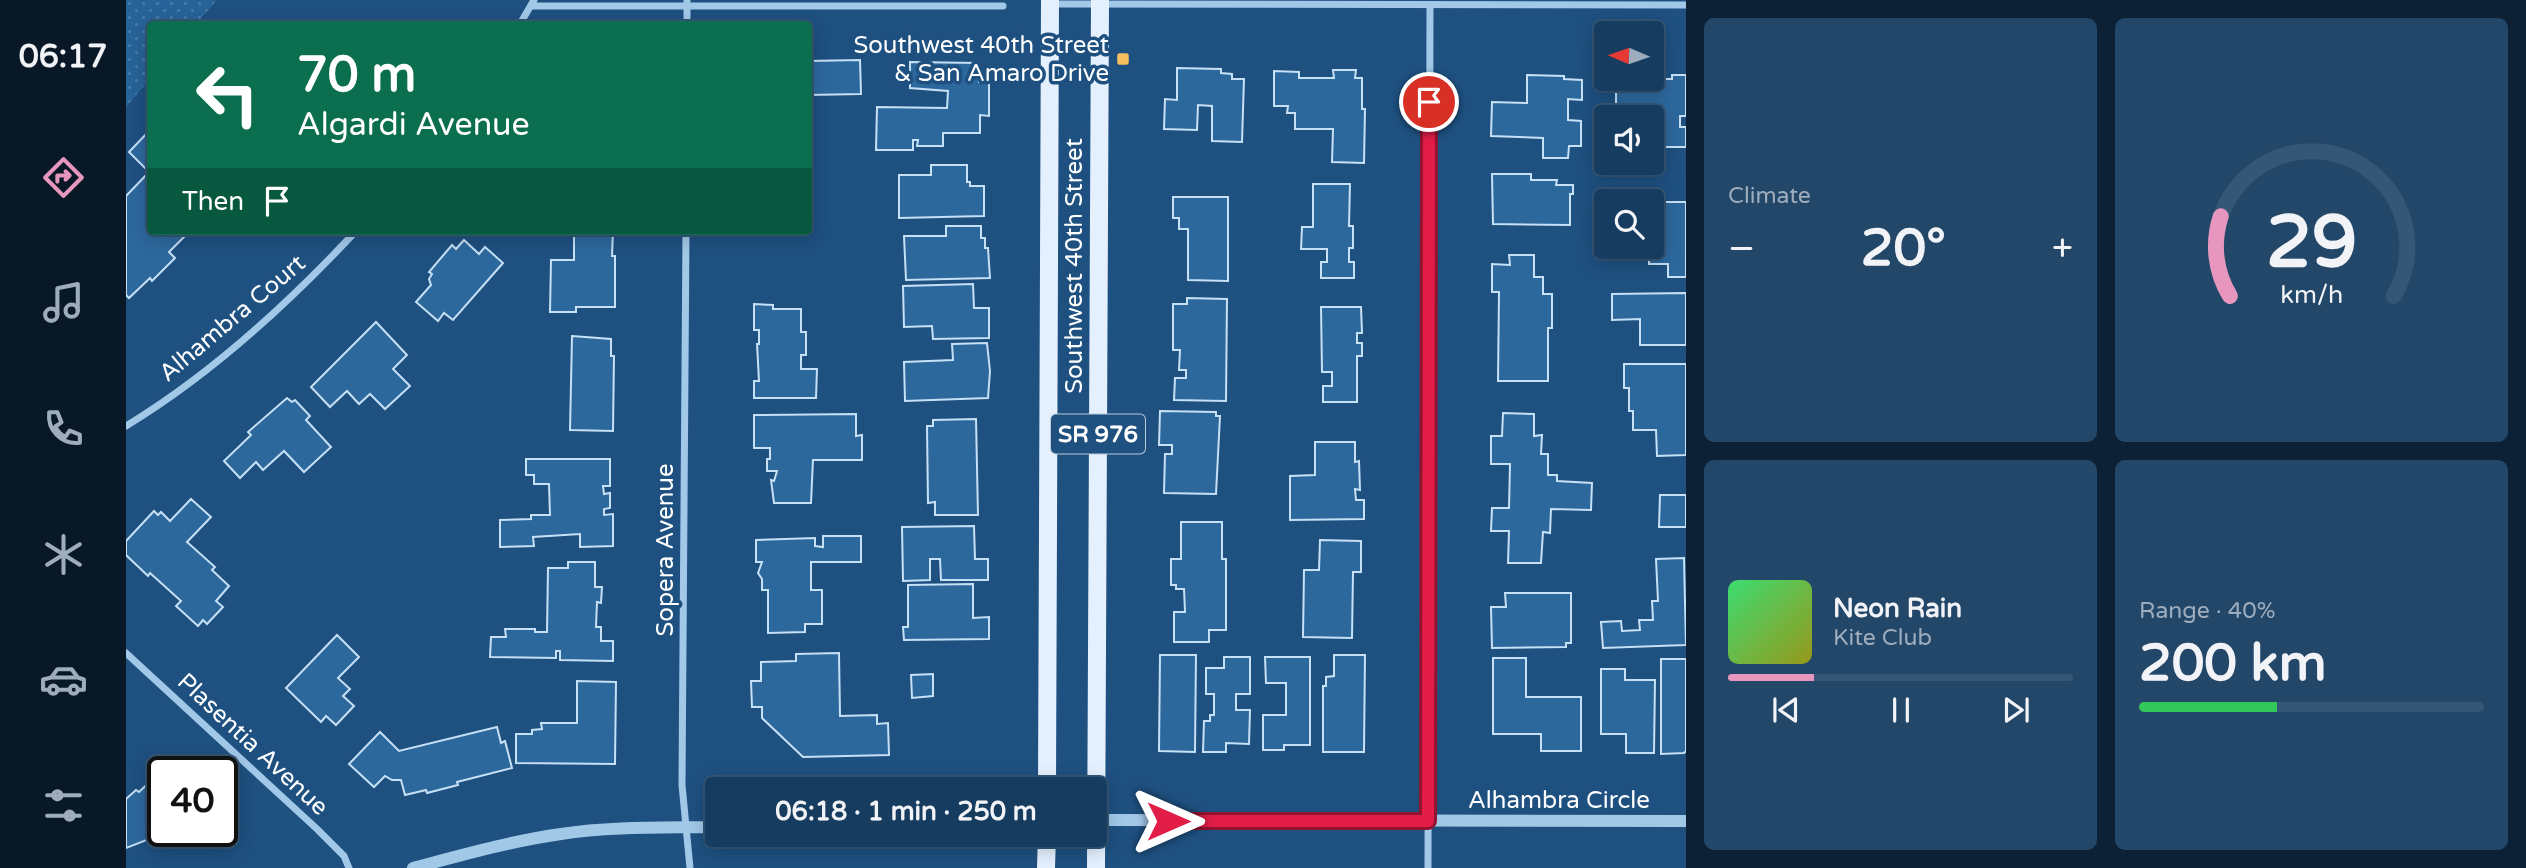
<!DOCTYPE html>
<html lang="en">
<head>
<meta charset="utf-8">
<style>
	body { margin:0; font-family:"Varela Round",sans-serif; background:#234769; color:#f1f3f6; height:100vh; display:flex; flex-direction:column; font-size:26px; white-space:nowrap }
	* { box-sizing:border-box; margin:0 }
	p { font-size:23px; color:#9eadbd }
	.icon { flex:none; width:38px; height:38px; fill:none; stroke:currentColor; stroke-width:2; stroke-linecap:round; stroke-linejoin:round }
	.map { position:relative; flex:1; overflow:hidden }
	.panel { display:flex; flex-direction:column; gap:18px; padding:18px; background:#0c2135; width:840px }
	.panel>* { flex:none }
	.top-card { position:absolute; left:21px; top:21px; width:665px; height:214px; border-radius:7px; box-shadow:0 4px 18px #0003,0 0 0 2px #355675; background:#0b6e4f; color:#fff; overflow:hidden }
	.needle { width:46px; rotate:272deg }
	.controls { position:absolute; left:1468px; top:21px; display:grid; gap:14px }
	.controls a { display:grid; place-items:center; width:70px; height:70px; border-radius:7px; background:#163c60; box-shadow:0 4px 18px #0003,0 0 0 2px #355675; font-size:35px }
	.speed { position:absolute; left:21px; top:756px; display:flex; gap:14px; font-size:35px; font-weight:700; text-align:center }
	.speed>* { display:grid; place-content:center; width:91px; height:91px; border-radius:50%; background:#163c60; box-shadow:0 4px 18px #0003,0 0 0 2px #355675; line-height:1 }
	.speed .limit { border:4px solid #111; border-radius:10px; background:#fff; color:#111 }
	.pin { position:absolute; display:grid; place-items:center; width:60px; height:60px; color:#fff; margin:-30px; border:4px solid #fff; border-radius:50%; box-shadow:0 2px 7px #0007 }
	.me { position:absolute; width:77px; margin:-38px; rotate:90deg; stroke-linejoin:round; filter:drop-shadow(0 0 5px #0008) }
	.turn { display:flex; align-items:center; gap:24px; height:147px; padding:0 35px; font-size:32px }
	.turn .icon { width:91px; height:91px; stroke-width:2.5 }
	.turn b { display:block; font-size:49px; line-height:60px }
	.then { display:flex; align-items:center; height:66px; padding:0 35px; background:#0003; gap:14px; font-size:26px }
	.big { font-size:52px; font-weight:700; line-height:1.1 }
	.panel .tile { flex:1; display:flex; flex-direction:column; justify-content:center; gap:10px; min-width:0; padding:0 24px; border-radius:10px; background:#234769 }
	.panel .dial { align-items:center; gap:0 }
	.dial svg { height:182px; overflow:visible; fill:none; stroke:#355675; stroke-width:7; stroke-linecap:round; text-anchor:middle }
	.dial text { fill:#f1f3f6; stroke:none }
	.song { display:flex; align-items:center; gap:21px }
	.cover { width:84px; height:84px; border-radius:10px; background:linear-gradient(135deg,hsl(140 70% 55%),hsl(60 70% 35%)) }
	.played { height:7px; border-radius:4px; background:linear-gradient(90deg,#e797bd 25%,#355675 25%) }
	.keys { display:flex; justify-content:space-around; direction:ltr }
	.heat { display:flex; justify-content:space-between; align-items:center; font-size:38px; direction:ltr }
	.charge { height:10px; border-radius:5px; background:linear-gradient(90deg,#34c759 40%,#355675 0) }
	.panel .tiles { flex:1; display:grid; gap:18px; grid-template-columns:repeat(2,1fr) }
	.trip { position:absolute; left:579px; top:777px; width:402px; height:70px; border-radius:7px; background:#163c60; box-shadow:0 4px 18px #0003,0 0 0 2px #355675; font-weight:700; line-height:70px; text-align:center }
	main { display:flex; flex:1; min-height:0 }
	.tabs { display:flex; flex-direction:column; width:126px; justify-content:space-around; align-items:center; background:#091826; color:#9eadbd }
	.tabs .icon { width:49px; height:49px }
	.tabs .active { color:#e797bd }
	.tabs b { font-size:32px; color:#f1f3f6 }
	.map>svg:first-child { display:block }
</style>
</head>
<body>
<main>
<nav class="tabs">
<b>06:17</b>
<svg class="icon active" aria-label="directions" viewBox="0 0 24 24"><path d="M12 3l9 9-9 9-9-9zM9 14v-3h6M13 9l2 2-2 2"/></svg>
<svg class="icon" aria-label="music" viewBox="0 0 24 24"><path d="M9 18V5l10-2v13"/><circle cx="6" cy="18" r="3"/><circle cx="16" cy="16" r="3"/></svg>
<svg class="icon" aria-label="phone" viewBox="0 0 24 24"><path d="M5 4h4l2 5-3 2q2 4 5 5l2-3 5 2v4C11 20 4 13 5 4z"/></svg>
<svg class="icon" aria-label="climate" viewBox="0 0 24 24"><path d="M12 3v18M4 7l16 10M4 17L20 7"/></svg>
<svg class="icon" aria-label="car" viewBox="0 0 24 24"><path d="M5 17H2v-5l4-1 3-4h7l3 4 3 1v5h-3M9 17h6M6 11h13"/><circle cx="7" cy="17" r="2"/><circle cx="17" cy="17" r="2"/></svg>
<svg class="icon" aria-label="filters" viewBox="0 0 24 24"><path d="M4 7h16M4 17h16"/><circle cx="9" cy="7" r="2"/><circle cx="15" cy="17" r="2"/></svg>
</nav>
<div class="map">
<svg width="1560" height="868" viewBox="0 0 1560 868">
	<defs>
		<pattern id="grass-dots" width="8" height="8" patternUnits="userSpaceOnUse" patternTransform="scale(1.75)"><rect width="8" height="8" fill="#276398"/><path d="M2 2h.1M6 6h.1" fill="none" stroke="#477aa7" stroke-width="1.8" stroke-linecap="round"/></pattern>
	</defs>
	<rect width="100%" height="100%" fill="#1e5080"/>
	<polygon fill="url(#grass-dots)" points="0,0 91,0 70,24 24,24 24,79 0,107"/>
	<g fill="#2d689d" stroke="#c6e0f6" stroke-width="2">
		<polygon points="734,60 735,94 682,95 682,61"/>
		<polygon points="784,62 853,63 853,82 863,82 863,116 854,115 854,133 817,133 817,146 791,146 792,140 787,140 787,150 750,150 751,107 821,108 822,91 784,88"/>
		<polygon points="1051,68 1095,69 1095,73 1106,74 1106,79 1118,79 1116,142 1086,141 1086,106 1072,105 1071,130 1038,129 1039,99 1051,100"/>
		<polygon points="1207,70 1230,70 1229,78 1236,78 1236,109 1239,109 1238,163 1206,162 1207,129 1169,129 1169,113 1161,113 1162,106 1148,106 1148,71 1173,72 1173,78 1208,78"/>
		<polygon points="1526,71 1539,71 1539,79 1546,79 1546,75 1560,75 1560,116 1554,116 1554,127 1560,127 1560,147 1526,147 1526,117 1516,117 1516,108 1490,108 1490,79 1526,79"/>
		<polygon points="1401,75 1438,76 1438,79 1456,80 1456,100 1442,99 1442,120 1455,121 1455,146 1443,146 1442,158 1417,158 1417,138 1365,136 1366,102 1401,103"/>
		<polygon points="22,132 24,135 24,231 64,231 43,252 49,258 26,281 24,278 3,298 0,295 0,196 23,172 3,152"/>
		<polygon points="805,165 841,165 841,182 844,182 844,186 858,186 858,216 773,218 773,175 805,175"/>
		<polygon points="1366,174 1405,174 1405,180 1431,180 1430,185 1447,185 1447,194 1444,194 1444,225 1367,224"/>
		<polygon points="1187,184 1224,184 1223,226 1227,226 1227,248 1223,248 1223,262 1228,262 1228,278 1195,278 1195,262 1201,262 1201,249 1175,249 1176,227 1187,227"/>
		<polygon points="1047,197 1102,197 1102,281 1062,280 1062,229 1053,229 1053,218 1047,218"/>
		<polygon points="1526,202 1560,202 1560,277 1542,277 1542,264 1523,264 1523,260 1510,260 1510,247 1526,247"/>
		<polygon points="820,226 855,226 855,238 859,238 859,248 862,248 864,278 780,280 778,236 820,236"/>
		<polygon points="448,231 487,231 486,256 489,256 489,307 450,307 450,312 424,312 425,260 448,260"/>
		<polygon points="338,240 353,254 359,247 377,263 327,320 318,313 312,321 290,302 305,285 303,279 306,274 303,272 326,245 330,249"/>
		<polygon points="1383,255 1408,255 1408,277 1417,277 1417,294 1426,294 1426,328 1422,328 1422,381 1372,381 1373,292 1366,292 1366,264 1384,265"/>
		<polygon points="847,284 848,308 863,308 863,338 807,339 806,326 778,327 777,286"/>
		<polygon points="1560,293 1560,345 1514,345 1514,319 1486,320 1486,294"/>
		<polygon points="1061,298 1101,299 1100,401 1048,400 1049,378 1060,378 1060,370 1053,370 1054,350 1047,350 1047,304 1061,304"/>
		<polygon points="628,304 647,305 647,309 675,309 675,332 680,332 680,355 675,355 675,369 691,369 690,398 628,398 628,381 633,381 631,344 633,344 633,330 628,330"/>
		<polygon points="1195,307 1235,307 1236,333 1231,333 1231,343 1236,343 1236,356 1231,356 1231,402 1197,402 1197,386 1206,386 1206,372 1196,372"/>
		<polygon points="250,322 281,355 267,369 284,386 259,409 244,394 233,404 221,391 204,407 185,387"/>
		<polygon points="446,336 485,339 485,356 488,356 487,431 444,430"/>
		<polygon points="861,343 864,371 862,398 779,401 778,362 827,360 826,344"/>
		<polygon points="1498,364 1560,364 1560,455 1531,456 1530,430 1507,430 1507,411 1503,411 1503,388 1498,388"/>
		<polygon points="161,398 166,402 169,400 184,416 180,420 205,447 178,472 158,451 137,470 130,462 114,478 98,461 125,435 122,432"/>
		<polygon points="1034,411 1090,412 1090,416 1094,416 1090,494 1038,493 1039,454 1046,454 1046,445 1033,445"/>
		<polygon points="1377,413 1408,414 1408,436 1416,435 1415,454 1422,454 1422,475 1431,475 1431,481 1466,483 1465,510 1425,509 1424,533 1417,532 1415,563 1382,563 1383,531 1365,531 1366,508 1383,508 1384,464 1365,464 1365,436 1376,436"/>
		<polygon points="730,414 730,436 736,435 736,460 687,460 685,503 648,503 645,480 648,481 651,471 641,471 641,459 644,459 644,448 628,448 628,415"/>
		<polygon points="850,419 852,515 809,515 809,502 802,503 801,426 807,426 807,420"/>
		<polygon points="1189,442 1229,442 1229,462 1233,461 1234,490 1229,489 1230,500 1238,500 1238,519 1164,520 1164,476 1189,475"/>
		<polygon points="400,459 484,459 484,486 477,486 478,494 484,493 484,508 478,509 478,515 487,514 487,546 454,547 454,534 407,537 408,546 374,547 374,520 405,519 405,515 424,515 423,484 408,484 408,475 400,475"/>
		<polygon points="1534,495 1560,495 1560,527 1533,527"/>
		<polygon points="65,499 85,517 61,542 89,567 86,570 103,586 90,601 97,607 81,624 77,620 72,626 50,606 55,601 24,573 22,576 0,555 0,541 28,511 32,515 35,512 44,521"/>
		<polygon points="1055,522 1096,522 1096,559 1100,559 1100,630 1083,630 1083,642 1048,642 1048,612 1059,612 1058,589 1050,589 1050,585 1045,585 1045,559 1055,559"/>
		<polygon points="848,526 849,559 862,559 862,580 815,580 814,559 804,559 804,580 777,581 776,527"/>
		<polygon points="697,536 735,536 735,562 685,562 685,590 696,590 696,624 679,624 679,632 642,633 642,590 636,590 636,579 632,573 636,562 630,562 630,540 689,538 689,546 697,547"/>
		<polygon points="1194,540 1235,541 1235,572 1227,572 1226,638 1177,637 1178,570 1193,570"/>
		<polygon points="1558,558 1560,645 1477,648 1475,622 1495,621 1496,631 1514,630 1513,620 1527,620 1526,601 1532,601 1530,559"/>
		<polygon points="442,562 469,562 469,587 476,587 475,603 471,602 470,627 475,627 475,641 487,641 487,661 434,660 434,651 430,651 430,658 364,657 365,637 380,637 379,629 409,629 409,632 421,632 422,568 442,568"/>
		<polygon points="847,584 847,618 863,617 863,639 778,640 777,627 782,627 782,585"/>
		<polygon points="1379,593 1445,593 1445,643 1440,643 1440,647 1366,648 1365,607 1380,607"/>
		<polygon points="211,635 233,657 212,678 224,689 217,696 228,706 210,725 200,716 195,722 160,688"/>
		<polygon points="713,653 714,716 751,715 751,724 762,723 763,755 677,757 636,718 636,707 626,707 625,681 635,681 635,662 670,661 670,654"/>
		<polygon points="1034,655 1070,655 1069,752 1033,751"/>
		<polygon points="1208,655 1239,655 1238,752 1197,752 1197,686 1200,686 1200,677 1208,676"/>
		<polygon points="1098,657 1124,657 1124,694 1110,694 1110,710 1124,710 1123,744 1100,743 1100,752 1077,752 1078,721 1084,721 1084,715 1088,715 1088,694 1080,694 1080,668 1098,668"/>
		<polygon points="1139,657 1184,657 1184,745 1158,745 1158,750 1137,750 1137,715 1160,715 1160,683 1140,683"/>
		<polygon points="1367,658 1400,658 1400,697 1455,697 1455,751 1415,751 1415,734 1367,734"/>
		<polygon points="1535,659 1560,659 1560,751 1558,753 1535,754"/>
		<polygon points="1475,669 1499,669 1499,680 1529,680 1528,753 1500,753 1500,734 1475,734"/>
		<polygon points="807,674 807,696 786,698 785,675"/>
		<polygon points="451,681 490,682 489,764 390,763 390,734 406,734 406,730 416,729 415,723 451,723"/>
		<polygon points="371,727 375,743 379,741 386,768 331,782 332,785 301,793 300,790 279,795 275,780 266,780 259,776 248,787 223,764 254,732 273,751"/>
		<polygon points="30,776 37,784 37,831 31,836 0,848 0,799 10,790 13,792"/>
	</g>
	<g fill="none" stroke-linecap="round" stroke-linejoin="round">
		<g stroke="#a2c8e8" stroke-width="7">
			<polyline points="561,0 561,24"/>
			<polyline points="924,4 1560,5"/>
			<polyline points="405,6 877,6"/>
			<polyline points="394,24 408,0"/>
			<polyline points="560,231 556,785 564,868"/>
			<path d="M0,426C86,374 162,304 230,231"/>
			<polyline points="0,653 191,829 218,856 223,868"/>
			<polyline points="1302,868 1304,5"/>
		</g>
		<g stroke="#a2c8e8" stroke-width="12">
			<polyline points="970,820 1560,821"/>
			<path d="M287,868C336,855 385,841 435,834C486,826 540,828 592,827"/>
		</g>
		<g stroke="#e4f0fe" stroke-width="18">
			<polyline points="921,789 924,0"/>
			<polyline points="920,868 921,835"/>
			<polyline points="970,868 974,0"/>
		</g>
	</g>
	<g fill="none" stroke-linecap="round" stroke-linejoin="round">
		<g stroke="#92132f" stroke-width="18">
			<polyline id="route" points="1042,821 1302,821 1303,102"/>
		</g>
		<use href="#route" stroke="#e11d48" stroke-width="12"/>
	</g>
	<rect fill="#f8c061" stroke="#1e5080" stroke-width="2.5" x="990" y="52" width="14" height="14" rx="3.5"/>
	<g text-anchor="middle" stroke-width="7" stroke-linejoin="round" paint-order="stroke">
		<rect fill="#1e5080" stroke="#bccad9" stroke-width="2" x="925" y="414.5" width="94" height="39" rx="5"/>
		<g font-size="23" font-weight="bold" fill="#fff">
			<text x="972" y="442">SR 976</text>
		</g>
		<g font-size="24" fill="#fff" stroke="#1e5080" text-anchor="end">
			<text x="983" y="53">Southwest 40th Street<tspan x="983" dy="28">&amp; San Amaro Drive</tspan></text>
		</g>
		<g font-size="24" fill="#fff" stroke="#1e5080">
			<text transform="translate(948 266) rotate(-90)" y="8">Southwest 40th Street</text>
			<text transform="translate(106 318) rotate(-40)" y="8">Alhambra Court</text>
			<text transform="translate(539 550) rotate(-90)" y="8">Sopera Avenue</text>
			<text transform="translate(127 744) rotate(43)" y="8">Plasentia Avenue</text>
			<text x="1433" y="808">Alhambra Circle</text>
		</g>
	</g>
</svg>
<div class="controls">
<a><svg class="needle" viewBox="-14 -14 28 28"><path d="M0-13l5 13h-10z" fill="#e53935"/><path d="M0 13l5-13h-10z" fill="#9eadbd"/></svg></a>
<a><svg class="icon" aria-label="sound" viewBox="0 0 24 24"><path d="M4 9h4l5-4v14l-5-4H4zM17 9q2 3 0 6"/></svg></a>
<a><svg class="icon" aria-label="search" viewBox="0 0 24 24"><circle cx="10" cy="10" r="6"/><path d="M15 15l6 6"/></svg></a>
</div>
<div class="speed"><div class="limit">40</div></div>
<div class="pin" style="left:1303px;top:102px;background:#d93025"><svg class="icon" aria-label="arrive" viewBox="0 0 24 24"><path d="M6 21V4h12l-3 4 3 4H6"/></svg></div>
<svg class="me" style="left:1042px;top:821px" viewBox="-20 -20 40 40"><path d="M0-17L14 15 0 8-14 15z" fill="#e11d48" stroke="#fff" stroke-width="4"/></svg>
<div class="trip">06:18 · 1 min · 250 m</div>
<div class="top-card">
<div class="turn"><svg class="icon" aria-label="left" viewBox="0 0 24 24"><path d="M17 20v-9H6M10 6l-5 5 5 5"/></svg><div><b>70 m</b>Algardi Avenue</div></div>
<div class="then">Then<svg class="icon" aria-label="arrive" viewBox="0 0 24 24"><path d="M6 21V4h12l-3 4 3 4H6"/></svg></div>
</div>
</div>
<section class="panel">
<div class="tiles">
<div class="tile"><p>Climate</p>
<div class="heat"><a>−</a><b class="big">20°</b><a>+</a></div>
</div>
<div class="tile dial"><svg viewBox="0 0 100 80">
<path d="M14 69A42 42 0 1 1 86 69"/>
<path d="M14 69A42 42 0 0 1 10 34" stroke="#e797bd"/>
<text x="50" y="56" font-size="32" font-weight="700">29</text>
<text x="50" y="72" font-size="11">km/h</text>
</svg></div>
<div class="tile">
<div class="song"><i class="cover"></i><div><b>Neon Rain</b><p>Kite Club</p></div></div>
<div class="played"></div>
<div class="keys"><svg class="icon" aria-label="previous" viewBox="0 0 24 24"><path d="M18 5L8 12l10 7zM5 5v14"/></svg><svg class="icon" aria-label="pause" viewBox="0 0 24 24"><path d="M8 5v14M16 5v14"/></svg><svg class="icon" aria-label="next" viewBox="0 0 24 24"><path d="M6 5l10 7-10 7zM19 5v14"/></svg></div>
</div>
<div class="tile"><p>Range · 40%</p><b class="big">200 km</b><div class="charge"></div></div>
</div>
</section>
</main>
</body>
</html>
